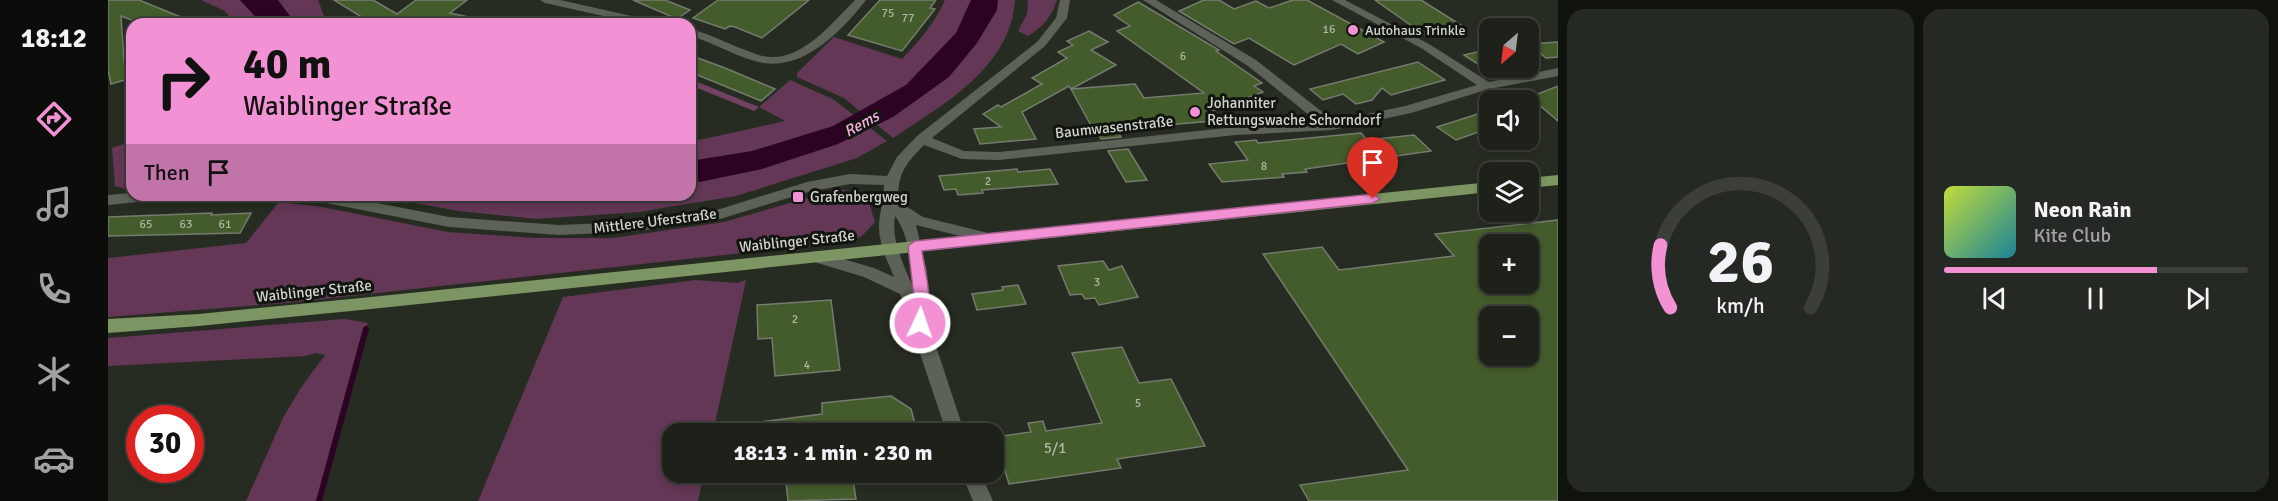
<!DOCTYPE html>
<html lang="en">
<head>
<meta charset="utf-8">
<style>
	body { margin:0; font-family:Signika,sans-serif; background:#252923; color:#f1f3f6; height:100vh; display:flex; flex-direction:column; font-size:22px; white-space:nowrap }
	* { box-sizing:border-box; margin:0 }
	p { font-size:20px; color:#a0a3a2 }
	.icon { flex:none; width:33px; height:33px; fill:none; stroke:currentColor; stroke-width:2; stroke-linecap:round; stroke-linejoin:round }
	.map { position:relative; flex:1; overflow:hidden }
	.panel { display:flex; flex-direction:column; gap:9px; padding:9px; background:#10120e; width:720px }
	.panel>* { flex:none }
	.banner { position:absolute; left:18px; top:18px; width:570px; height:183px; border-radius:18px; box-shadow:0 3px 9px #0003,0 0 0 2px #3b3e39; background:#f391d5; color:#111; overflow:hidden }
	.needle { width:39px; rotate:208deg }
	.tools { position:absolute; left:1371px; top:18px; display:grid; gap:12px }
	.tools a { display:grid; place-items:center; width:60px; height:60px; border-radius:12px; background:#1d211a; box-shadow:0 3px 9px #0003,0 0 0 2px #3b3e39; font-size:30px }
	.speed { position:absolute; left:18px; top:405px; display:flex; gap:12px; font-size:30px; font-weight:700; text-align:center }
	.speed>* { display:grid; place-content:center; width:78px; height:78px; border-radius:50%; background:#1d211a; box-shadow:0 3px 9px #0003,0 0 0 2px #3b3e39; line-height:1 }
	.speed .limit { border:9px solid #d22; background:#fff; color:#111 }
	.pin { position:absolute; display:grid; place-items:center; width:51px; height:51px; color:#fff; margin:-62px -26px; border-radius:50% 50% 50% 0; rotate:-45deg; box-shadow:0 0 6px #0007 }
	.pin .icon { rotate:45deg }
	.me { position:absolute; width:66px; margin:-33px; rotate:3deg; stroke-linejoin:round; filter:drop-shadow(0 0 4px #0008) }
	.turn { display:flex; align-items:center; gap:21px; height:126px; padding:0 18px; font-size:27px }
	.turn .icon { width:78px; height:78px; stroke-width:2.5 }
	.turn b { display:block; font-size:42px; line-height:51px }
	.then { display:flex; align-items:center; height:57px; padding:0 18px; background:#0003; gap:12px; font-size:22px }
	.panel .tile { flex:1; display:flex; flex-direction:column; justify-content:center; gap:9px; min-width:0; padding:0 21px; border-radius:18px; background:#252923 }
	.panel .dial { align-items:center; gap:0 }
	.dial svg { height:156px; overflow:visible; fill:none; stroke:#3b3e39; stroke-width:7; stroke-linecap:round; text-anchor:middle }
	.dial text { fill:#f1f3f6; stroke:none }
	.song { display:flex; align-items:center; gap:18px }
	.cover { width:72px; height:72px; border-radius:9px; background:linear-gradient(135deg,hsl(70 70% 55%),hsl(190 70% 35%)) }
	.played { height:6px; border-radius:3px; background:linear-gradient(90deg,#f391d5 70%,#3b3e39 70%) }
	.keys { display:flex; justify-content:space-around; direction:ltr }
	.panel .tiles { flex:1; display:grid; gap:9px; grid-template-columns:repeat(2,1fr) }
	.trip { position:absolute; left:554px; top:423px; width:342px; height:60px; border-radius:18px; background:#1d211a; box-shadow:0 3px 9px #0003,0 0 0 2px #3b3e39; font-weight:800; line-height:60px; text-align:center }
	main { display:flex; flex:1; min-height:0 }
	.tabs { display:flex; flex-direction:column; width:108px; justify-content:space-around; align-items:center; background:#0c0d0a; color:#a0a3a2 }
	.tabs .icon { width:42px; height:42px }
	.tabs .on { color:#f391d5 }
	.tabs b { font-size:27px; color:#f1f3f6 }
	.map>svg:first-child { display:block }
</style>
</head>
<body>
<main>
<nav class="tabs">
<b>18:12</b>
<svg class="icon on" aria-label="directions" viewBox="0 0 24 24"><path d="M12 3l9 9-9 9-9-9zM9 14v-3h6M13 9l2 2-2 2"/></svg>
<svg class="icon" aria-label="music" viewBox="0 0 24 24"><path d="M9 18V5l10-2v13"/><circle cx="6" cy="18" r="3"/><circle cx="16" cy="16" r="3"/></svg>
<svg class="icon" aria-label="phone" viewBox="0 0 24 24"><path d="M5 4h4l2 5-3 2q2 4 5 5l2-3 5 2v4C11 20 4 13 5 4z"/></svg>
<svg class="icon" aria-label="climate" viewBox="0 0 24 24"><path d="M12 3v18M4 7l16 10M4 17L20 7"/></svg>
<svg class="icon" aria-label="car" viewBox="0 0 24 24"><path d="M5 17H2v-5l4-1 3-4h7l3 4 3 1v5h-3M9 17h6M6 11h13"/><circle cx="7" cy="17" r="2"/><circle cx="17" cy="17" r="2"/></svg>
</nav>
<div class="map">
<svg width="1450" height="501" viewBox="0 0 1450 501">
	<rect width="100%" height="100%" fill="#272c22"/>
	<g fill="#633755">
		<polygon points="93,0 210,0 219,24 127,24 117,11"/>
		<path d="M837,0H907C903,67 835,105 785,138L736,98L689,77V73L726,37L794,59C811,41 827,23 837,0Z"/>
		<path d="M920,0H949C943,17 936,26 920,36L910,31L919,14Z"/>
		<polygon points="682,80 725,99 779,141 749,158 628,196 531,212 428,219 351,211 263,195 582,195 582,142 677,121 651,107"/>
		<polygon points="24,141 24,191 7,186 4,148"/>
		<polygon points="736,190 758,193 767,222 753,237 716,244 178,303 0,317 0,258 138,243 171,202 214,207 340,232 429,238 505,238 616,222 720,192"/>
		<polygon points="588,280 629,283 638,280 605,433 564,434 564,472 596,473 590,501 370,501 455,297"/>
		<polygon points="237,319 260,323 250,347 211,501 138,501 175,418 192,389 217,355 207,353 198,356 0,366 0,338"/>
	</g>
	<polygon fill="#714262" points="582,79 651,107 646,111 582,85"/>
	<g fill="#2c0323">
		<polygon points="132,0 170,0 188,24 154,24"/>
		<polygon points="863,0 890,0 889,10 869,43 841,77 785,117 730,144 654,169 582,184 582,161 644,151 725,126 798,85 848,33"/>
	</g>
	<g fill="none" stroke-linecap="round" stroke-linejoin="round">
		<polyline stroke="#2c0323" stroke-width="6" points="211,501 258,329"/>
	</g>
	<g fill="#445c2b" stroke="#757b6f" stroke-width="1.5" fill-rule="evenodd">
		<polygon points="0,0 31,0 90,24 34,24 13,16 16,62 24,60 24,78 3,84 0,70"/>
		<polygon points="226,0 265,0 289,14 308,0 359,0 342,13 366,18 366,24 265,24"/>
		<polygon points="525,0 557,0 582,10 569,19"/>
		<polygon points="610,0 701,0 654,38 627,27 622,26 617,29 585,18"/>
		<polygon points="772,0 828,0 822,8 827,9 794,51 740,35"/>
		<polygon points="1096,0 1111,0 1126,9 1148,1 1161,8 1185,0 1199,0 1276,42 1250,54 1233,44 1186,65 1141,38 1126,44 1071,11"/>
		<polygon points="1267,0 1313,0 1356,27 1318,36"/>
		<polygon points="1030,2 1111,50 1108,51 1154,83 1146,86 1155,92 1099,113 1105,121 1008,129 1013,137 993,139 989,131 986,131 963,89 1027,84 1036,98 1096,93 1009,31 1022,26 1006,15"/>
		<polygon points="981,31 1000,42 983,50 1008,65 963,89 961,86 914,112 928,139 872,144 866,129 893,127 875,114 890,105 893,107 934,84 924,78 959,58 950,52 965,45 959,41"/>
		<polygon points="1450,42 1450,57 1438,58 1421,44"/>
		<polygon points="1382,49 1382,72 1356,55"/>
		<polygon points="582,55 617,68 667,89 653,101 582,72"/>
		<polygon points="1310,62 1337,80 1283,95 1274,88 1264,100 1248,104 1235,94 1215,100 1202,89"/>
		<polygon points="1450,86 1450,121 1422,97"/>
		<polygon points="1382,110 1382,128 1348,140 1329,127"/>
		<polygon points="1253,133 1259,140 1306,135 1323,151 1197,169 1199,172 1174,174 1176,177 1114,182 1101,164 1140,160 1127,142 1148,140 1150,143"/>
		<polygon points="1020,149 1039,180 1018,182 1000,151"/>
		<polygon points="909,169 910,172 942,169 950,184 874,190 875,193 850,195 848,189 836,190 831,176"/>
		<polygon points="104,213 103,215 143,213 132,233 0,236 0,217"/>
		<path d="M1450,220V501H1201L1192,485L1300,470L1155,254L1214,247L1231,270L1346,256L1327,234ZM1382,244H1420V284H1382ZM1382,316H1420V356H1382Z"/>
		<polygon points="995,261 1001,270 1014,266 1030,297 991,305 987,298 977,299 974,294 962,295 950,266"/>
		<polygon points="910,285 918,304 869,310 864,294 895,290 894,287"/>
		<polygon points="723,300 732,370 667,376 664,338 650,339 649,305"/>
		<polygon points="1014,347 1031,383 1063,379 1097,446 1009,459 1013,468 901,484 887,437 923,432 920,423 935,421 938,431 994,423 964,353"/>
		<polygon points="783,396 803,409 808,427 804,434 629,434 629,425 714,414 714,403"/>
		<polygon points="677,472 744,472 748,499 680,501"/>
	</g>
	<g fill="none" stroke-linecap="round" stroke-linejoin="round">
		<g fill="#5c6257" fill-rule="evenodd">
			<polygon points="432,0 452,0 546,21 552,24 531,24 437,3"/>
			<path d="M747,0H758C733,32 692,75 647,61C625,55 604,42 582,36V29C606,35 628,48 651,55C690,67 723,24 747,0Z"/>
			<path d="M952,0H962L959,18L937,46L824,138L856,151L891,152L1128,127L1211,123L1140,66L1035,0H1048L1148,60L1226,121L1297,106L1369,85L1313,48L1224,0H1237L1321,44L1381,82L1450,68V76L1381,89L1303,113L1224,130L1128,135L891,160L854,159L816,145C797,165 790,172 790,201L815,217L884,234L889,235L891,239L889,243L884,244L808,225L819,272L820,322L857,434H839L792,294L756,277L703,261L700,257L703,253L708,251L766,268L786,277C780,262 771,245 771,227C771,214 776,200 776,185L742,184L700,192L612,219L523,232L451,235L341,227L203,200L196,195H228L341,217L451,225L523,222L612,209L699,182L742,174L779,176L789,157L809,136L929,42L948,18ZM787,216C801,235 803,263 804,285C795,263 783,241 787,216Z"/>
			<polygon points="24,193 24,195 57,195 50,200 0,205 0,195"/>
			<polygon points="853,472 872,472 885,501 865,501"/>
		</g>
		<g fill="#7c9563" fill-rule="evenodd">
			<polygon points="1450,175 1450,185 1420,188 1420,178"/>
			<polygon points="1382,182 1382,192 263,309 91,326 0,333 0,319 91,314 263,297"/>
		</g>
	</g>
	<path fill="#f391d5" stroke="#9e5e8a" stroke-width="1.5" d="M1265,194L1272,199L1265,203L814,251C817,273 827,306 817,327H806L804,323L806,297L800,246L807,241Z"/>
	<g fill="#f391d5" stroke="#11140f" stroke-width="2">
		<circle cx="1245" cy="30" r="6"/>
		<circle cx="1087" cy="112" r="6"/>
		<rect x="684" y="191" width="12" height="12" rx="3"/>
	</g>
	<g text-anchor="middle" stroke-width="6" stroke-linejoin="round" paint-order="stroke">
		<g font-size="12" fill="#aeb6a5">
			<text x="780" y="17">75</text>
			<text x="800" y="22">77</text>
			<text x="1221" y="33">16</text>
			<text x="1075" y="60">6</text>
			<text x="1156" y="170">8</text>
			<text x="880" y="185">2</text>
			<text x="38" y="228">65</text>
			<text x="78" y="228">63</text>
			<text x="117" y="228">61</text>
			<text x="989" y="286">3</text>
			<text x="687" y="323">2</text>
			<text x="699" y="369">4</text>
			<text x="1030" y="407">5</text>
		</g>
		<g font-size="14" fill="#d1d4ce" stroke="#11140f" text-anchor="start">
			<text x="1257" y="35">Autohaus Trinkle</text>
		</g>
		<g font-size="15" fill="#d1d4ce" stroke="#11140f" text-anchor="start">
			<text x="1099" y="108">Johanniter<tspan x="1099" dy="17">Rettungswache Schorndorf</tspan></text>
			<text x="702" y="202">Grafenbergweg</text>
		</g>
		<g font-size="15" fill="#d1d4ce" stroke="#11140f">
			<text transform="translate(1006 127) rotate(-6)" y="5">Baumwasenstraße</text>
			<text transform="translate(547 221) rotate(-7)" y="5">Mittlere Uferstraße</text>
			<text transform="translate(689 241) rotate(-6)" y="5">Waiblinger Straße</text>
			<text transform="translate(206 291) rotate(-6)" y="5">Waiblinger Straße</text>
		</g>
		<g font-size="15" fill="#aeb6a5">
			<text x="947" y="453">5/1</text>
		</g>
		<g font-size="16" font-style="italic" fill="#f7abde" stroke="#11140f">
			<text transform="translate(753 123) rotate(-29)" y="6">Rems</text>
		</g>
	</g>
</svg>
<div class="tools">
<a><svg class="needle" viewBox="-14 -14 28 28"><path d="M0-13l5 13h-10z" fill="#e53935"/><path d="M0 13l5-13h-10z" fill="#a0a3a2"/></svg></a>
<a><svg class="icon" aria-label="sound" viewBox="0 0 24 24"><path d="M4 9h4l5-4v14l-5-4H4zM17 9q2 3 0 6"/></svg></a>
<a><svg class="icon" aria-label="layers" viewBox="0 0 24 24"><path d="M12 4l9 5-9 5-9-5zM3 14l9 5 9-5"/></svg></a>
<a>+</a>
<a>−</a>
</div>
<div class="speed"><div class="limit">30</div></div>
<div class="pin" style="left:1265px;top:199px;background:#d93025"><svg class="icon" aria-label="arrive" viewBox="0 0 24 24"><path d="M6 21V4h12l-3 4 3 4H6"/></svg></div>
<svg class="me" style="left:812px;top:323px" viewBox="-20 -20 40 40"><circle r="17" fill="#f391d5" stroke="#fff" stroke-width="3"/><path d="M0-11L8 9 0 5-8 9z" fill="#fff"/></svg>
<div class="trip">18:13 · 1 min · 230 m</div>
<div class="banner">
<div class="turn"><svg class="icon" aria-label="right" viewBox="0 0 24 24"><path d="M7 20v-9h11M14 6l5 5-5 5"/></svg><div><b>40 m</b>Waiblinger Straße</div></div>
<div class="then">Then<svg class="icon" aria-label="arrive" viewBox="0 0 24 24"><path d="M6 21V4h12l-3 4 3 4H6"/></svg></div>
</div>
</div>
<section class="panel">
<div class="tiles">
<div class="tile dial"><svg viewBox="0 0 100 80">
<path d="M14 69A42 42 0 1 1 86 69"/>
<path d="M14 69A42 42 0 0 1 9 37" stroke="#f391d5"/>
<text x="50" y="56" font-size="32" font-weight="700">26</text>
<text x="50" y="72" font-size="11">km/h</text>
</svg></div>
<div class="tile">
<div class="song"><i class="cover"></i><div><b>Neon Rain</b><p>Kite Club</p></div></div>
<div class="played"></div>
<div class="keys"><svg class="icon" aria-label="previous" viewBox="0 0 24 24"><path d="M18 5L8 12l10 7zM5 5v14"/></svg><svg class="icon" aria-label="pause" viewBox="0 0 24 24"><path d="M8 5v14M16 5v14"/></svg><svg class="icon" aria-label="next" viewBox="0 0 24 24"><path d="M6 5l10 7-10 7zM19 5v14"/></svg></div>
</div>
</div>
</section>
</main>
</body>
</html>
